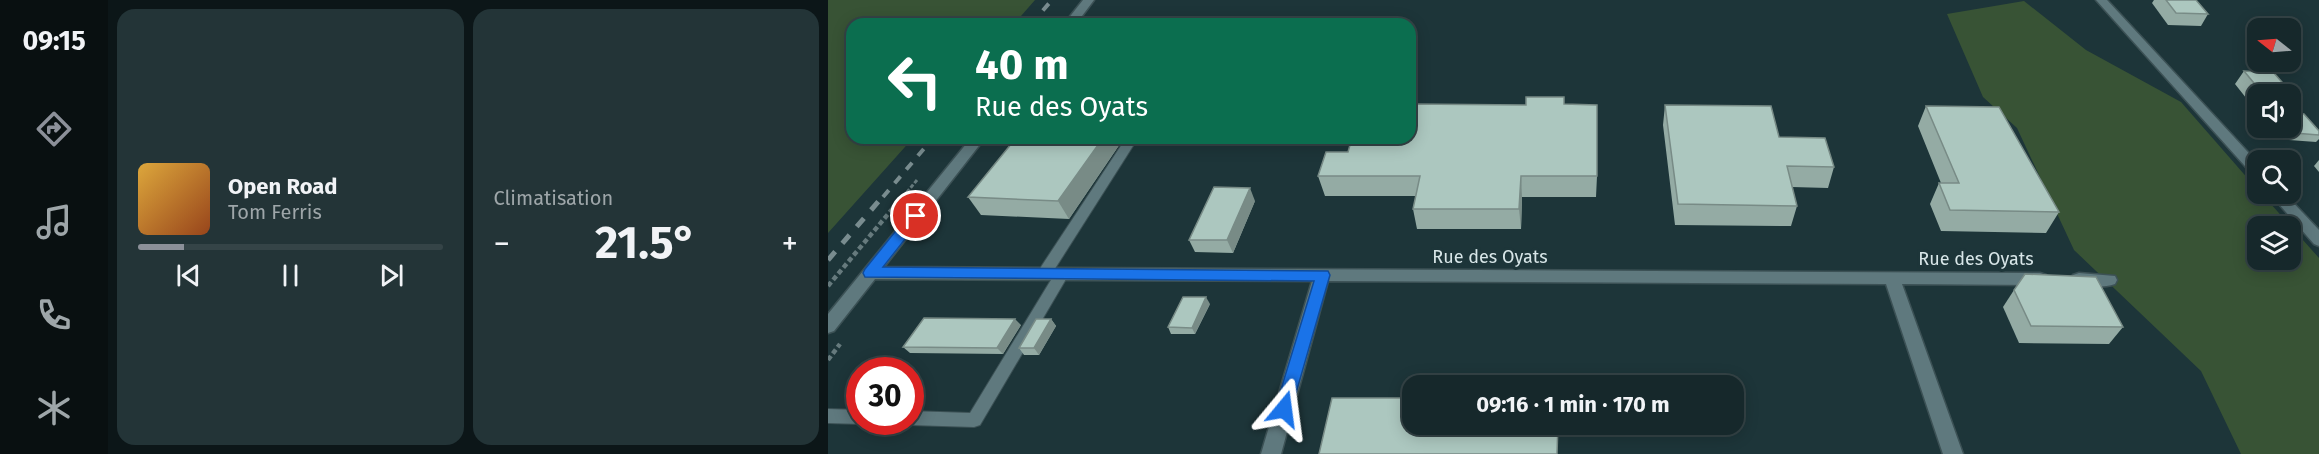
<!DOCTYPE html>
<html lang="fr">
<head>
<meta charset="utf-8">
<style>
	body { margin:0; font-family:"Fira Sans",sans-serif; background:#233437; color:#f1f3f6; height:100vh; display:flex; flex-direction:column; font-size:22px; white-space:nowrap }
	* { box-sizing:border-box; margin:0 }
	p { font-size:20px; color:#9ea6a9 }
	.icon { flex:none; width:33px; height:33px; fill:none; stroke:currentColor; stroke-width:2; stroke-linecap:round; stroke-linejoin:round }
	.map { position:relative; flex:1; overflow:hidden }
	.details { display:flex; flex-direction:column; gap:9px; padding:9px; background:#0c1618; width:720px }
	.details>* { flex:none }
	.top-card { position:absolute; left:18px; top:18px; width:570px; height:126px; border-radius:18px; box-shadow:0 3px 15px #0003,0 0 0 2px #354447; background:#0b6e4f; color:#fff; overflow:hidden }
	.needle { width:39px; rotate:287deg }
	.controls { position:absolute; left:1419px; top:18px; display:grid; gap:12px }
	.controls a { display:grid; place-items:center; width:54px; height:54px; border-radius:12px; background:#16282b; box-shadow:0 3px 15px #0003,0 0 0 2px #354447; font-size:30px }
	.speed { position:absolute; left:18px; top:357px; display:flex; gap:12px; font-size:30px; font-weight:700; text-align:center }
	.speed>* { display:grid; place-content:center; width:78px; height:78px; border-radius:50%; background:#16282b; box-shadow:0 3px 15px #0003,0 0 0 2px #354447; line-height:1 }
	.speed .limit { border:9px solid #d22; background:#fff; color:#111 }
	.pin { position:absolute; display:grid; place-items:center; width:51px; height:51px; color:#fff; margin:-26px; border:3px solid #fff; border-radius:50%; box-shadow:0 2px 6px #0007 }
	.me { position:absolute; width:66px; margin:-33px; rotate:16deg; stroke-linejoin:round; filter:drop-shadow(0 0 4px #0008) }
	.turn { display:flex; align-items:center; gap:21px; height:126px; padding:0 30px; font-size:27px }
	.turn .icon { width:78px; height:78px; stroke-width:2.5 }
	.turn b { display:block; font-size:42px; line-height:51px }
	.big { font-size:45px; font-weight:700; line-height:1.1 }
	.details .card { flex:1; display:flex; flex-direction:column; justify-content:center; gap:9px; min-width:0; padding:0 21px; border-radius:18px; background:#233437 }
	.song { display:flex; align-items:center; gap:18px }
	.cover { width:72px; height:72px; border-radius:9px; background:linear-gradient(135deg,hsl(40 70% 55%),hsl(20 70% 35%)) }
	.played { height:6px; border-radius:3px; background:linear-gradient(90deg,#8c9099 15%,#354447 15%) }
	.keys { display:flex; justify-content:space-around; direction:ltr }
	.heat { display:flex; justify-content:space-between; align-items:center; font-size:33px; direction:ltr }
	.details .tiles { flex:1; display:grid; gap:9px; grid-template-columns:repeat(2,1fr) }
	.trip { position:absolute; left:574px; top:375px; width:342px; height:60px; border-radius:18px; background:#16282b; box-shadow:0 3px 15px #0003,0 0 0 2px #354447; font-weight:700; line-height:60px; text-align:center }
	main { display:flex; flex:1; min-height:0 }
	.menu { display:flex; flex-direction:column; width:108px; justify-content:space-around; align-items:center; background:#091011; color:#9ea6a9 }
	.menu .icon { width:42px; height:42px }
	.menu .on { color:#8c9099 }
	.menu b { font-size:27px; color:#f1f3f6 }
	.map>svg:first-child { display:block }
</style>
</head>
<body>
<main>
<nav class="menu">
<b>09:15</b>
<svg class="icon on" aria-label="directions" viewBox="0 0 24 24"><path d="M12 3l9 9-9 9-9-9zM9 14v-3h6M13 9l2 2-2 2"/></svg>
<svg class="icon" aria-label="music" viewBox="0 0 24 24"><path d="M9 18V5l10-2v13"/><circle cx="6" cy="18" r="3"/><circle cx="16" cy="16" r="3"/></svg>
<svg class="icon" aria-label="phone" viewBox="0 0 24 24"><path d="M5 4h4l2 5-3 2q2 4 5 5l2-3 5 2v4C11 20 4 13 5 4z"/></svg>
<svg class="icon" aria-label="climate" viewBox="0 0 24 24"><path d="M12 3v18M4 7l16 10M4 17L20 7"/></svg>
</nav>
<section class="details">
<div class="tiles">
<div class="card">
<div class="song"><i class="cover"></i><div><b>Open Road</b><p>Tom Ferris</p></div></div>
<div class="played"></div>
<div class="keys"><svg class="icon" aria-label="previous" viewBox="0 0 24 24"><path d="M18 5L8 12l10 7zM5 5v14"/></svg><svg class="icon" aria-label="pause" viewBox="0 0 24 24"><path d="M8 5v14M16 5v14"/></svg><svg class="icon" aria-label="next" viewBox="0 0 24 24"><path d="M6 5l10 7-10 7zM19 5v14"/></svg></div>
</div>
<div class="card"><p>Climatisation</p>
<div class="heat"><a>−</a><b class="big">21.5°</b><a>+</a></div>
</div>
</div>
</section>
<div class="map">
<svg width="1491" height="454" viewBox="0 0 1491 454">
	<rect width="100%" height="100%" fill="#1d3539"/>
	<g fill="#385335" fill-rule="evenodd">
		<polygon points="0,0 207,0 186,24 24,24 24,138 85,138 0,233"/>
		<path d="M1196,1L1258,50L1353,102L1429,189L1430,194H1434L1491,258V454H1413L1373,371L1246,250L1189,128L1155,97L1119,14ZM1430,226H1462V260H1430Z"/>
	</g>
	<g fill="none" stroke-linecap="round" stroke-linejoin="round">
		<g stroke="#3c5155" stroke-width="2">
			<g id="service">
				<polygon points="298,138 310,138 221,278 211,278 209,274 211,270"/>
				<polygon points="234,269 239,270 241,274 152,425 146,427 82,425 76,423 75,422 82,422 82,411 142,413 229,270"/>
				<polygon points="0,409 32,410 32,422 38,422 32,424 0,423"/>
			</g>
		</g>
		<g stroke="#3c5155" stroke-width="3">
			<g id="minor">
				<polygon points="255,0 266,0 248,24 236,24"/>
				<polygon points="143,138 157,138 56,267 1212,273 1218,275 1220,279 1218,283 1212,285 1074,284 1135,454 1115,454 1058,284 500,281 453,454 433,454 484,281 47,279 6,331 0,333 0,314"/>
				<path d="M1251,273L1287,276L1289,280L1287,284C1275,288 1257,287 1245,283L1243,279L1245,275Z"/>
			</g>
		</g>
		<g stroke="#3c5155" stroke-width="3">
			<g id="secondary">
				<polygon points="1268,0 1279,0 1430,163 1430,177 1425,175"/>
				<polygon points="1442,194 1457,194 1491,230 1491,246 1486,244"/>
			</g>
		</g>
		<polyline stroke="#667a7d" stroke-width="3" stroke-dasharray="4 2" stroke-linecap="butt" points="75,197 89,180"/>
		<g stroke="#667a7d" stroke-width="4.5" stroke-dasharray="5 3" stroke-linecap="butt">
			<polyline points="0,286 76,195"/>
			<polyline points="0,360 12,344"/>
		</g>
		<use href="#service" fill="#5f797e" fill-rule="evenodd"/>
		<use href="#minor" fill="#5f797e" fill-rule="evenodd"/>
		<use href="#secondary" fill="#5f797e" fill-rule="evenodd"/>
		<g stroke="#798c8f" stroke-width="4" stroke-dasharray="9 9" stroke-linecap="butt">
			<polyline points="203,24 224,0"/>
			<polyline points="55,197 105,138"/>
		</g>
		<polyline stroke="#798c8f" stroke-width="5" stroke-dasharray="11 11" stroke-linecap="butt" points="0,260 56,195"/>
	</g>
	<g fill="#94aba4">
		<polygon points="1326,0 1368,0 1380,14 1373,26 1340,25 1324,3"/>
		<polygon points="1416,71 1446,73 1467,97 1462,102 1462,94 1430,94 1430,108 1426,108 1407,84"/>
		<polygon points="736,104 769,176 768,197 694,197 693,229 589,229 585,209 588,196 497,196 490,176 520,152 698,105"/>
		<polygon points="837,105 951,137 1006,167 1000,188 964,187 969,206 963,226 847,225 835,125"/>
		<polygon points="1098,106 1231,212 1218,233 1113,231 1102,204 1111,183 1113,183 1090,126"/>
		<polygon points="1451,128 1462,128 1491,131 1491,139 1488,142 1461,140"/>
		<polygon points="296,138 241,219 153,215 140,197"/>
		<polygon points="1491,160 1491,172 1486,166"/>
		<polygon points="427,201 405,253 367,252 361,240"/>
		<polygon points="1186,290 1295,327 1281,344 1191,343 1175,307"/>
		<polygon points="382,304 367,334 343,334 340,327"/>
		<polygon points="223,319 228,326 211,355 196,355 191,348"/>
		<polygon points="193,325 175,354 82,353 75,347"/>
	</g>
	<g fill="#788b86">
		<polygon points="275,138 296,138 241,219 230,201"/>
		<polygon points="693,176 694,197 693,229 691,209"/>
		<polygon points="422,188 427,201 405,253 399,240"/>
		<polygon points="378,297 382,304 367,334 364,328"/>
		<polygon points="187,319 193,325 175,354 169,348"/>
		<polygon points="223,319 228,326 211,355 206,348"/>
	</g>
	<g fill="#acc7bf" stroke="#788b86" stroke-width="1.5">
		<polygon points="1338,0 1368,0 1380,14 1348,13"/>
		<polygon points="1416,71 1446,73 1467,97 1462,96 1462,94 1435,94"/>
		<polygon points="698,97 736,97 736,104 769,105 769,176 693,176 691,209 585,209 592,176 490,176 498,152 520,152 524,138 582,138 582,104 698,105"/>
		<polygon points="837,105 943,106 951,137 997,138 1006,167 959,166 969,206 850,204"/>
		<polygon points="1098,106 1171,107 1231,212 1122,210 1111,183 1131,183"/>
		<polygon points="1462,113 1476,114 1491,131 1491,135 1466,133 1462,128"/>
		<polygon points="188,138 275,138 230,201 140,197"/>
		<polygon points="386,187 422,188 399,240 361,240"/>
		<polygon points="1197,274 1268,277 1295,327 1203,326 1186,290"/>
		<polygon points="355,297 378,297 364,328 340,327"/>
		<polygon points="96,318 187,319 169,348 75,347"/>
		<polygon points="208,319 223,319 206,348 191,348"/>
		<polygon points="504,398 585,398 585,424 730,424 729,454 491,454"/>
	</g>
	<polygon fill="#1a73e8" stroke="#114b97" stroke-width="1.5" points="88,211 93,212 95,216 93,219 55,267 500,271 502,275 462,414 456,417 450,414 447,409 486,281 37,277 35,273 37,269 83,212"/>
	<g text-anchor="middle" stroke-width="6" stroke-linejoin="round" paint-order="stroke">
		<g font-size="18" fill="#d8e6e8" stroke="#1d3539">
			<text x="662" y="263">Rue des Oyats</text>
			<text x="1148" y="265">Rue des Oyats</text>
		</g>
	</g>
</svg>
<div class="controls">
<a><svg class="needle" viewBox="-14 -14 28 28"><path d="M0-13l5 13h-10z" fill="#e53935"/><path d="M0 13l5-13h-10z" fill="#9ea6a9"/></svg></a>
<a><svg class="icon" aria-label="sound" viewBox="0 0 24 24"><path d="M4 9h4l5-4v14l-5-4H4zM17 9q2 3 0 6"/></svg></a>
<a><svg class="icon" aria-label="search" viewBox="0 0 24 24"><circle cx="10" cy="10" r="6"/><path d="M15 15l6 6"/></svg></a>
<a><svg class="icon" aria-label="layers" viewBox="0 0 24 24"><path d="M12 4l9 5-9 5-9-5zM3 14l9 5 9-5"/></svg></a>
</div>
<div class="speed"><div class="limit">30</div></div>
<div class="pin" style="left:88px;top:216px;background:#d93025"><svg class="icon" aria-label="arrive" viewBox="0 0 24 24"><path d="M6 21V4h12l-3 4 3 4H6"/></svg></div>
<svg class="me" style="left:456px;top:409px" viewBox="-20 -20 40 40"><path d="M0-17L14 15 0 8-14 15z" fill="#1a73e8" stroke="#fff" stroke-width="4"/></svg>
<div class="trip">09:16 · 1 min · 170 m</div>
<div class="top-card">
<div class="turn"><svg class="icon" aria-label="left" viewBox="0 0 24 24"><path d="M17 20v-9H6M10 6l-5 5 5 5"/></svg><div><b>40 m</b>Rue des Oyats</div></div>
</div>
</div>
</main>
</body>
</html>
